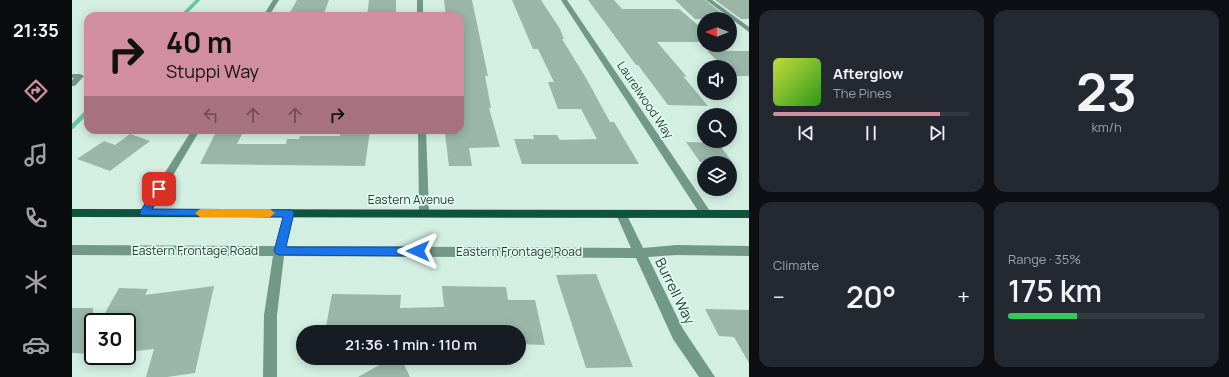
<!DOCTYPE html>
<html lang="en">
<head>
<meta charset="utf-8">
<style>
	body { margin:0; font-family:Manrope,sans-serif; background:#242831; color:#f1f3f6; height:100vh; display:flex; flex-direction:column; font-size:15px; white-space:nowrap }
	* { box-sizing:border-box; margin:0 }
	p { font-size:13px; color:#9ea1a6 }
	.icon { flex:none; width:22px; height:22px; fill:none; stroke:currentColor; stroke-width:2; stroke-linecap:round; stroke-linejoin:round }
	.map { position:relative; flex:1; overflow:hidden }
	.details { display:flex; flex-direction:column; gap:10px; padding:10px; background:#0d0f14; width:480px }
	.details>* { flex:none }
	.hud { position:absolute; left:12px; top:12px; width:380px; height:122px; border-radius:12px; box-shadow:0 2px 10px #0003; background:#d18ea0; color:#111; overflow:hidden }
	.needle { width:26px; rotate:270deg }
	.fabs { position:absolute; left:625px; top:12px; display:grid; gap:8px }
	.fabs a { display:grid; place-items:center; width:40px; height:40px; border-radius:50%; background:#171b24; box-shadow:0 2px 10px #0003; font-size:20px }
	.speed { position:absolute; left:12px; top:313px; display:flex; gap:8px; font-size:20px; font-weight:700; text-align:center }
	.speed>* { display:grid; place-content:center; width:52px; height:52px; border-radius:50%; background:#171b24; box-shadow:0 2px 10px #0003; line-height:1 }
	.speed .limit { border:2px solid #111; border-radius:6px; background:#fff; color:#111 }
	.pin { position:absolute; display:grid; place-items:center; width:34px; height:34px; color:#fff; margin:-17px; border-radius:8px; box-shadow:0 2px 6px #0006 }
	.me { position:absolute; width:44px; margin:-22px; rotate:270deg; stroke-linejoin:round; filter:drop-shadow(0 0 3px #0008) }
	.turn { display:flex; align-items:center; gap:14px; height:84px; padding:0 16px; font-size:18px }
	.turn .icon { width:52px; height:52px; stroke-width:2.5 }
	.turn b { display:block; font-size:28px; line-height:34px }
	.lanes { display:flex; align-items:center; height:38px; padding:0 16px; background:#0003; justify-content:center; gap:20px; direction:ltr }
	.lanes .off { opacity:.35 }
	.big { font-size:30px; font-weight:600; line-height:1.1 }
	.details .tile { flex:1; display:flex; flex-direction:column; justify-content:center; gap:6px; min-width:0; padding:0 14px; border-radius:12px; background:#242831 }
	.details .dial { align-items:center; gap:0 }
	.dial b { font-size:52px; line-height:1 }
	.song { display:flex; align-items:center; gap:12px }
	.cover { width:48px; height:48px; border-radius:6px; background:linear-gradient(135deg,hsl(70 70% 55%),hsl(110 70% 35%)) }
	.played { height:4px; border-radius:2px; background:linear-gradient(90deg,#d18ea0 85%,#363941 85%) }
	.keys { display:flex; justify-content:space-around; direction:ltr }
	.heat { display:flex; justify-content:space-between; align-items:center; font-size:22px; direction:ltr }
	.charge { height:6px; border-radius:3px; background:linear-gradient(90deg,#34c759 35%,#363941 0) }
	.details .tiles { flex:1; display:grid; gap:10px; grid-template-columns:repeat(2,1fr) }
	.trip { position:absolute; left:224px; top:325px; width:230px; height:40px; border-radius:20px; background:#171b24; box-shadow:0 2px 10px #0003; font-weight:600; line-height:40px; text-align:center }
	main { display:flex; flex:1; min-height:0 }
	.tabs { display:flex; flex-direction:column; width:72px; justify-content:space-around; align-items:center; background:#090b0e; color:#9ea1a6 }
	.tabs .icon { width:28px; height:28px }
	.tabs .active { color:#d18ea0 }
	.tabs b { font-size:18px; color:#f1f3f6 }
	.map>svg:first-child { display:block }
</style>
</head>
<body>
<main>
<nav class="tabs">
<b>21:35</b>
<svg class="icon active" aria-label="directions" viewBox="0 0 24 24"><path d="M12 3l9 9-9 9-9-9zM9 14v-3h6M13 9l2 2-2 2"/></svg>
<svg class="icon" aria-label="music" viewBox="0 0 24 24"><path d="M9 18V5l10-2v13"/><circle cx="6" cy="18" r="3"/><circle cx="16" cy="16" r="3"/></svg>
<svg class="icon" aria-label="phone" viewBox="0 0 24 24"><path d="M5 4h4l2 5-3 2q2 4 5 5l2-3 5 2v4C11 20 4 13 5 4z"/></svg>
<svg class="icon" aria-label="climate" viewBox="0 0 24 24"><path d="M12 3v18M4 7l16 10M4 17L20 7"/></svg>
<svg class="icon" aria-label="car" viewBox="0 0 24 24"><path d="M5 17H2v-5l4-1 3-4h7l3 4 3 1v5h-3M9 17h6M6 11h13"/><circle cx="7" cy="17" r="2"/><circle cx="17" cy="17" r="2"/></svg>
</nav>
<div class="map">
<svg width="677" height="377" viewBox="0 0 677 377">
	<rect width="100%" height="100%" fill="#d2efe2"/>
	<g fill="none" stroke-linecap="round" stroke-linejoin="round">
		<polyline stroke="#64c8a1" stroke-width="3.5" points="110,16 126,0"/>
		<polyline stroke="#64c8a1" stroke-width="4.5" points="0,127 16,111"/>
	</g>
	<g fill="#9ab6a9">
		<polygon points="225,0 257,0 251,16 216,16"/>
		<polygon points="297,0 324,0 324,16 295,16"/>
		<polygon points="372,0 400,0 416,76 413,76 419,108 417,108 428,147 397,148 400,166 377,166 373,133 388,132 388,16 374,16"/>
		<polygon points="440,0 469,0 488,29 492,39 490,39 514,78 538,122 542,122 567,164 450,164 442,139 462,139 461,135 485,135 488,140 525,139 509,109 486,109 476,82 482,82 466,49 461,49"/>
		<polygon points="516,0 542,0 550,9 607,9 632,30 632,42 585,42 615,77 611,76 636,106 596,105 566,65 564,65"/>
		<polygon points="603,0 633,0 657,19 623,19"/>
		<polygon points="643,0 677,0 677,19 669,19"/>
		<polygon points="635,51 677,51 677,76 661,76 658,73 658,67 652,67"/>
		<polygon points="269,130 298,130 293,166 128,164 143,134 170,134 165,144 214,144 215,139 227,139 228,136 268,136"/>
		<polygon points="58,134 78,141 38,171 5,159 32,141 43,145"/>
		<polygon points="614,142 646,143 661,163 628,162"/>
		<polygon points="524,274 561,367 514,368 484,275"/>
		<polygon points="142,286 123,373 95,377 74,377 82,349 55,352 55,322 28,322 47,288 76,289 73,295"/>
		<polygon points="370,286 434,287 436,300 463,300 473,345 447,344 447,332 253,332 260,294 329,295 328,308 372,307"/>
		<polygon points="0,308 21,308 21,354 0,353"/>
		<polygon points="633,309 677,310 677,363 662,337 647,336"/>
		<polygon points="320,358 329,358 338,377 286,377"/>
	</g>
	<g fill="none" stroke-linecap="round" stroke-linejoin="round">
		<g fill="#729887" fill-rule="evenodd">
			<polygon points="201,0 207,0 197,16 191,16"/>
			<rect x="345" y="0" width="6" height="16"/>
			<polygon points="489,0 495,0 638,211 639,214 638,217 630,217"/>
			<polygon points="634,0 640,0 677,27 677,32"/>
			<polygon points="0,74 8,74 12,76 3,86 0,86 0,80 2,78 0,78"/>
			<polygon points="120,130 128,130 77,216 69,216 68,213 69,210"/>
			<polygon points="346,130 354,130 357,213 356,216 348,216 347,213"/>
			<polygon points="217,209 221,210 222,213 214,246 559,248 544,214 545,211 553,211 571,248 604,245 677,246 677,256 604,255 576,257 611,329 643,377 627,377 601,339 564,258 212,256 205,315 205,377 191,377 192,315 201,256 0,255 0,245 203,246 212,213 213,210"/>
		</g>
		<polygon fill="#10533d" fill-rule="evenodd" points="0,209 677,210 677,218 0,217"/>
	</g>
	<polygon fill="#1a73e8" stroke="#114b97" points="87,186 92,189 80,209 220,210 222,213 214,247 346,247 349,248 351,251 349,254 346,256 207,255 204,254 202,251 211,217 69,215 68,213 69,210 84,187"/>
	<polygon fill="#f59e0b" points="128,209 198,209 203,213 198,217 128,217 123,213"/>
	<g text-anchor="middle" stroke-width="3.5" stroke-linejoin="round" paint-order="stroke">
		<g font-size="12" fill="#2e3a34" stroke="#dffdef">
			<text transform="translate(573 100) rotate(56)" y="4">Laurelwood Way</text>
			<text x="339" y="204">Eastern Avenue</text>
			<text x="123" y="255">Eastern Frontage Road</text>
			<text x="447" y="256">Eastern Frontage Road</text>
		</g>
		<g font-size="14" fill="#2e3a34" stroke="#dffdef">
			<text transform="translate(603 291) rotate(64)" y="5">Burrell Way</text>
		</g>
	</g>
</svg>
<div class="fabs">
<a><svg class="needle" viewBox="-14 -14 28 28"><path d="M0-13l5 13h-10z" fill="#e53935"/><path d="M0 13l5-13h-10z" fill="#9ea1a6"/></svg></a>
<a><svg class="icon" aria-label="sound" viewBox="0 0 24 24"><path d="M4 9h4l5-4v14l-5-4H4zM17 9q2 3 0 6"/></svg></a>
<a><svg class="icon" aria-label="search" viewBox="0 0 24 24"><circle cx="10" cy="10" r="6"/><path d="M15 15l6 6"/></svg></a>
<a><svg class="icon" aria-label="layers" viewBox="0 0 24 24"><path d="M12 4l9 5-9 5-9-5zM3 14l9 5 9-5"/></svg></a>
</div>
<div class="speed"><div class="limit">30</div></div>
<div class="pin" style="left:87px;top:189px;background:#d93025"><svg class="icon" aria-label="arrive" viewBox="0 0 24 24"><path d="M6 21V4h12l-3 4 3 4H6"/></svg></div>
<svg class="me" style="left:346px;top:251px" viewBox="-20 -20 40 40"><path d="M0-17L14 15 0 8-14 15z" fill="#1a73e8" stroke="#fff" stroke-width="4"/></svg>
<div class="trip">21:36 · 1 min · 110 m</div>
<div class="hud">
<div class="turn"><svg class="icon" aria-label="right" viewBox="0 0 24 24"><path d="M7 20v-9h11M14 6l5 5-5 5"/></svg><div><b>40 m</b>Stuppi Way</div></div>
<div class="lanes"><svg class="icon off" aria-label="left" viewBox="0 0 24 24"><path d="M17 20v-9H6M10 6l-5 5 5 5"/></svg><svg class="icon off" aria-label="ahead" viewBox="0 0 24 24"><path d="M12 20V5M6 11l6-6 6 6"/></svg><svg class="icon off" aria-label="ahead" viewBox="0 0 24 24"><path d="M12 20V5M6 11l6-6 6 6"/></svg><svg class="icon" aria-label="right" viewBox="0 0 24 24"><path d="M7 20v-9h11M14 6l5 5-5 5"/></svg></div>
</div>
</div>
<section class="details">
<div class="tiles">
<div class="tile">
<div class="song"><i class="cover"></i><div><b>Afterglow</b><p>The Pines</p></div></div>
<div class="played"></div>
<div class="keys"><svg class="icon" aria-label="previous" viewBox="0 0 24 24"><path d="M18 5L8 12l10 7zM5 5v14"/></svg><svg class="icon" aria-label="pause" viewBox="0 0 24 24"><path d="M8 5v14M16 5v14"/></svg><svg class="icon" aria-label="next" viewBox="0 0 24 24"><path d="M6 5l10 7-10 7zM19 5v14"/></svg></div>
</div>
<div class="tile dial"><b>23</b><p>km/h</p></div>
<div class="tile"><p>Climate</p>
<div class="heat"><a>−</a><b class="big">20°</b><a>+</a></div>
</div>
<div class="tile"><p>Range · 35%</p><b class="big">175 km</b><div class="charge"></div></div>
</div>
</section>
</main>
</body>
</html>
